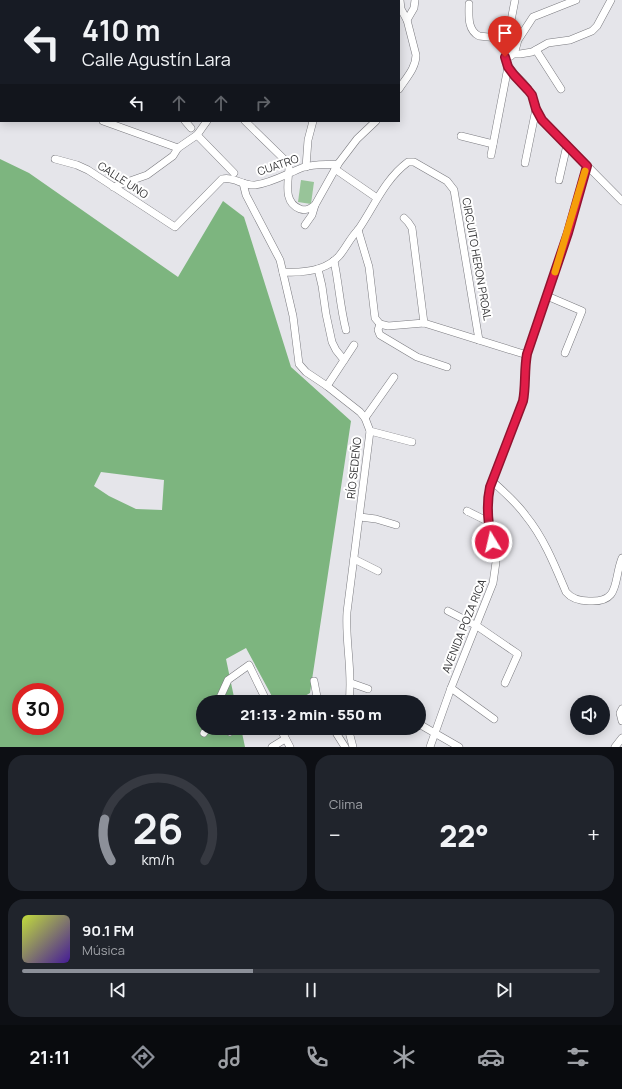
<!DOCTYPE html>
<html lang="es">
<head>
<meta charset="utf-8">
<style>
	body { margin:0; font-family:Manrope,sans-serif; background:#20242c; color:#f1f3f6; height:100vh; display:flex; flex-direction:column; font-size:15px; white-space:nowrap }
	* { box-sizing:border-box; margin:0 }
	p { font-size:13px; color:#9ea1a6 }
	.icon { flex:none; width:22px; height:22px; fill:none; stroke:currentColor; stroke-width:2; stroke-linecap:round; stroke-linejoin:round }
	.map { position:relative; height:747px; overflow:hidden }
	.drawer { display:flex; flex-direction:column; gap:8px; padding:8px; background:#0d0f14; flex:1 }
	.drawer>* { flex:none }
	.hud { position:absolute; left:0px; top:0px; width:400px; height:122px; box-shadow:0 2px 10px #0003; background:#171b24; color:#f1f3f6; overflow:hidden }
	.buttons { position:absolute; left:570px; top:695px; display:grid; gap:8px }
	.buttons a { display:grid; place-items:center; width:40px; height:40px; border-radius:50%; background:#171b24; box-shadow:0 2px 10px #0003; font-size:20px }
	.speed { position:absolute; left:12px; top:683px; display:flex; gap:8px; font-size:20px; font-weight:700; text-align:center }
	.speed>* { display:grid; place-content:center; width:52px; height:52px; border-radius:50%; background:#171b24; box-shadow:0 2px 10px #0003; line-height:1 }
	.speed .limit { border:6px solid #d22; background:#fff; color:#111 }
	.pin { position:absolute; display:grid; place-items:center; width:34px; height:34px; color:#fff; margin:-41px -17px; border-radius:50% 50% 50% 0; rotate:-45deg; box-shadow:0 0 4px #0007 }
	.pin .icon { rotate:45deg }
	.me { position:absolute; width:44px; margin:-22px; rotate:351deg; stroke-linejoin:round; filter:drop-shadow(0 0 3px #0008) }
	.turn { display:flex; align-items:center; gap:14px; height:84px; padding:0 16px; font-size:18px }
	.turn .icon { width:52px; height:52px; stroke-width:2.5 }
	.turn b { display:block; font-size:28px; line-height:34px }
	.lanes { display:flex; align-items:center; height:38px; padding:0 16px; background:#0003; justify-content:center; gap:20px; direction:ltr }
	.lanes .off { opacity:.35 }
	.big { font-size:30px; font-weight:800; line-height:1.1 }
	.drawer .card { flex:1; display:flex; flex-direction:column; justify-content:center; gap:6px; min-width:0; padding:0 14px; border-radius:16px; background:#20242c }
	.drawer .dial { align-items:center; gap:0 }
	.dial svg { height:104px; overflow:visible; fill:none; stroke:#363941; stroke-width:7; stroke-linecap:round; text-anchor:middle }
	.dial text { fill:#f1f3f6; stroke:none }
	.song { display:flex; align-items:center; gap:12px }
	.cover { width:48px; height:48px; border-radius:6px; background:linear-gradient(135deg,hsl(70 70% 55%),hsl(260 70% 35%)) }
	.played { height:4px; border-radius:2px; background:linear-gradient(90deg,#8c9099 40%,#363941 40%) }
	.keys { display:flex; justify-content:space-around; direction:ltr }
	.heat { display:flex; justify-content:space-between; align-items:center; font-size:22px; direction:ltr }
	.drawer .tiles { flex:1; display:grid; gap:8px; grid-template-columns:1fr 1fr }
	.card:last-child { grid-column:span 2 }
	.trip { position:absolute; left:196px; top:695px; width:230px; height:40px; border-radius:20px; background:#171b24; box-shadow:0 2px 10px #0003; font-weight:800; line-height:40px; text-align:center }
	.tab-bar { display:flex; height:64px; justify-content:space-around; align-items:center; background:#090b0e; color:#9ea1a6 }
	.tab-bar .icon { width:28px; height:28px }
	.tab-bar .selected { color:#8c9099 }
	.tab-bar b { font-size:18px; color:#f1f3f6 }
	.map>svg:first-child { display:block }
</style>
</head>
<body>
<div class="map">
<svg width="622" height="747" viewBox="0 0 622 747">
	<rect width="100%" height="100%" fill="#e5e5ea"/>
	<polygon fill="#98c499" points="301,180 314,182 311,204 298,202"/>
	<path fill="#7db57f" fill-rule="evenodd" d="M0,159L29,173L178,277L223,201L244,217L291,367L351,421L310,693L295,702H275L246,648L226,659L235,702H203V728H241L245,747H0ZM101,472L164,480L162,510L136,509L109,496L94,486ZM21,692H55V726H21Z"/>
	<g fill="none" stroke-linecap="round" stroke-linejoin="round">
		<g stroke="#7a7a7f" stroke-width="8">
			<g id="minor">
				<polyline points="14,0 15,1"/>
				<polyline points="209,0 211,1"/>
				<polyline points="308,0 311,1"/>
				<path d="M515,0L505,52C506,74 523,77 531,94C536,103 536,111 542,120L622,201"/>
				<polyline points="218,1 220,0"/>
				<path d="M469,4C469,15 467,30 479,36L507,39"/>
				<polyline points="407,20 414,8 415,0"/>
				<polyline points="0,30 1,31"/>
				<polyline points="536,50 561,89"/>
				<polyline points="514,54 520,54 532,52 548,43 570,40 592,31 597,26 611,0"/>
				<polyline points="511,56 515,51 518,40 533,17 576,0"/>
				<polyline points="0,84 1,85"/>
				<path d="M399,89C406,78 416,68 416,55L407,20L401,9L400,0"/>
				<polyline points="103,121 178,148"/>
				<polyline points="185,121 191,128"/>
				<path d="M245,121L287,162L289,166C289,181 282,202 300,209C306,211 310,209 315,205L338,164L357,139L376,121"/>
				<polyline points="197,135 234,173"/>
				<polyline points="461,136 493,144"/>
				<polyline points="491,155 508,67"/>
				<path d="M55,159L77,165L88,170L175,227L222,179C233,176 243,186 255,185C272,183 288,173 304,167C314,164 327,165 338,164"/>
				<polyline points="525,163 536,109"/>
				<polyline points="306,167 308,140 313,121"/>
				<polyline points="335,169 377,198"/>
				<polyline points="559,180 567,145"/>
				<path d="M243,183L246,195L280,260L293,316L299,364L306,372L327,386L360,412L365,418L370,431L369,439L347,612C345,642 353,672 349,702"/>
				<polyline points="113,187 147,175 173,156 178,148 197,135 207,121"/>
				<polyline points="404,218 408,222 412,228 424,323"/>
				<polyline points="305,225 312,215 315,205"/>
				<polyline points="358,230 369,267 375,318 380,324 388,326 424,323 527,355"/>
				<path d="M334,261C339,284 340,307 346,330"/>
				<polyline points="318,269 322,286 326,314 332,342 336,350 344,360"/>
				<path d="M283,272C302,273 326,271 339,256C346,248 350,238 358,230C374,207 384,180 408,162H414L447,181L454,190L479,340"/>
				<polyline points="547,296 582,311 565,353"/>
				<polyline points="380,324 378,330 380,335 417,357 447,367"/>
				<polyline points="327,386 354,345"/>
				<polyline points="365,418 394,377"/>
				<polyline points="370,431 412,442"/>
				<path d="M492,481C504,492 517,503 526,516C544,538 555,566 566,592C571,598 580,601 589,601C621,603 613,580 622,558"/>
				<polyline points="467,511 489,522"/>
				<polyline points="360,517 376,519 396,525"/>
				<polyline points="354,559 378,571"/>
				<polyline points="448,611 477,626 518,654 505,683"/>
				<polyline points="314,681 318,702"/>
				<polyline points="351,683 368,689"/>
				<polyline points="451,688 494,719"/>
				<polyline points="218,702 228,680 249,665 267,702"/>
				<polyline points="622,709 620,713 622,721"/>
				<polyline points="419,724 459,747"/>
				<polyline points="280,728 290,747"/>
				<polyline points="333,728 345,747"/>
				<polyline points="348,728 353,747"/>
				<polyline points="230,732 236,728"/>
				<polyline points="204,733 207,728"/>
				<polyline points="272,747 285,739"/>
				<path d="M430,747L451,688L493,583L496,562L489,522L488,502L490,487L523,401C526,386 524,370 527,355L568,233L587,166"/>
				<polyline points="615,747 622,738"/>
			</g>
		</g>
		<use href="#minor" stroke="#fff" stroke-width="7"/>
	</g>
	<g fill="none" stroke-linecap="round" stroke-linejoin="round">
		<g stroke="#92132f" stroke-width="10">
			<path id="route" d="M492,542C488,524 486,505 490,487L523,401C526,386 524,370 527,354L568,233L587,166L542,120L536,109L532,95L528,90L514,75L508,67L505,57"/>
		</g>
		<use href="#route" stroke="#e11d48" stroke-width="7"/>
		<polyline stroke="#f59e0b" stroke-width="7" points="555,272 585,171"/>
	</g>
	<g text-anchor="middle" stroke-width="4" stroke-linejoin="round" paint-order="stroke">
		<g font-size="11" fill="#343436" stroke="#fff">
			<text transform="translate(278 165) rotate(-19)" y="4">CUATRO</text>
			<text transform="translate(123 180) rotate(33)" y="4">CALLE UNO</text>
			<text transform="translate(477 259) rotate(80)" y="4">CIRCUITO HERON PROAL</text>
			<text transform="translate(354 468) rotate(-84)" y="4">RÍO SEDEÑO</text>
			<text transform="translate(464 626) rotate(-68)" y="4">AVENIDA POZA RICA</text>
		</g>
	</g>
</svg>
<div class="buttons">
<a><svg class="icon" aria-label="sound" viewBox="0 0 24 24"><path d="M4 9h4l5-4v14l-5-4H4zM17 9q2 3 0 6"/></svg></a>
</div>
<div class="speed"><div class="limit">30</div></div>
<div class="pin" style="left:505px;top:57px;background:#d93025"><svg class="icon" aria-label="arrive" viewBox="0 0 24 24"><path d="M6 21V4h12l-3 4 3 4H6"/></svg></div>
<svg class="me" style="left:492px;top:542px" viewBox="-20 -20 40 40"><circle r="17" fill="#e11d48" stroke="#fff" stroke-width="3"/><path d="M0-11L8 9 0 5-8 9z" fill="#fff"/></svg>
<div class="trip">21:13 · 2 min · 550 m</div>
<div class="hud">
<div class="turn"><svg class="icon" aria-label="left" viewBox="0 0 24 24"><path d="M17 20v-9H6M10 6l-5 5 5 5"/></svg><div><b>410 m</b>Calle Agustín Lara</div></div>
<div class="lanes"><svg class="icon" aria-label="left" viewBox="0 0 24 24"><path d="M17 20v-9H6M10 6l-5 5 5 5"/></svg><svg class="icon off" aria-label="ahead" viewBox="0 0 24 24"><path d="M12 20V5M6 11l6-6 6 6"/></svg><svg class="icon off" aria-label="ahead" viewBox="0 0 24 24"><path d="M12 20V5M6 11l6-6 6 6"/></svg><svg class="icon off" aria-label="right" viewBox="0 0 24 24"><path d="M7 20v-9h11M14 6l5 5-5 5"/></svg></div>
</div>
</div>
<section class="drawer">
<div class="tiles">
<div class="card dial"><svg viewBox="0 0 100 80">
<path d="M14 69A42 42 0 1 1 86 69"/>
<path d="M14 69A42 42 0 0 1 9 37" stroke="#8c9099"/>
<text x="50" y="56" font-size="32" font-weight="700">26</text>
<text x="50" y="72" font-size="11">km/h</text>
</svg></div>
<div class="card"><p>Clima</p>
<div class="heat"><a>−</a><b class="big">22°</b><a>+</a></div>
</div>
<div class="card">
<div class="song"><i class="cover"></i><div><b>90.1 FM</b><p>Música</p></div></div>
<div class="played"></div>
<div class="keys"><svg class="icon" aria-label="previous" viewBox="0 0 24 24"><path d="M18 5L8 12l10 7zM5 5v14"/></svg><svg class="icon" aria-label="pause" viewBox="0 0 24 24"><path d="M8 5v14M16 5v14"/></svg><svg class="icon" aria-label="next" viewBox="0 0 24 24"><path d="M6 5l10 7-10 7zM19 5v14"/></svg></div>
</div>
</div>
</section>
<nav class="tab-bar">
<b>21:11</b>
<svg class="icon selected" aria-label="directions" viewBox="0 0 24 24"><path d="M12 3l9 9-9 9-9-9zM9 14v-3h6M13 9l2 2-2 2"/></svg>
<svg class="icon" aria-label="music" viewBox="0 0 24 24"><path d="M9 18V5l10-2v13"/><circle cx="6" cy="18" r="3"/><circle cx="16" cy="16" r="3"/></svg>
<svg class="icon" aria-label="phone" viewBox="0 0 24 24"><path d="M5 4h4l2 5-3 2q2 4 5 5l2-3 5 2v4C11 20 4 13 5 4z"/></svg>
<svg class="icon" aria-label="climate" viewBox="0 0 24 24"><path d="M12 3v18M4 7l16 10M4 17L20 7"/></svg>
<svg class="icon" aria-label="car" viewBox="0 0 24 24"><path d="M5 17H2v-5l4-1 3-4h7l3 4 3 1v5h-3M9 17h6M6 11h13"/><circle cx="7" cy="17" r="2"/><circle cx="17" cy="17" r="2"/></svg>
<svg class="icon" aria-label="filters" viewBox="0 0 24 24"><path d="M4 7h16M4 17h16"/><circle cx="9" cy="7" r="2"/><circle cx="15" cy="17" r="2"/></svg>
</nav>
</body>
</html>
